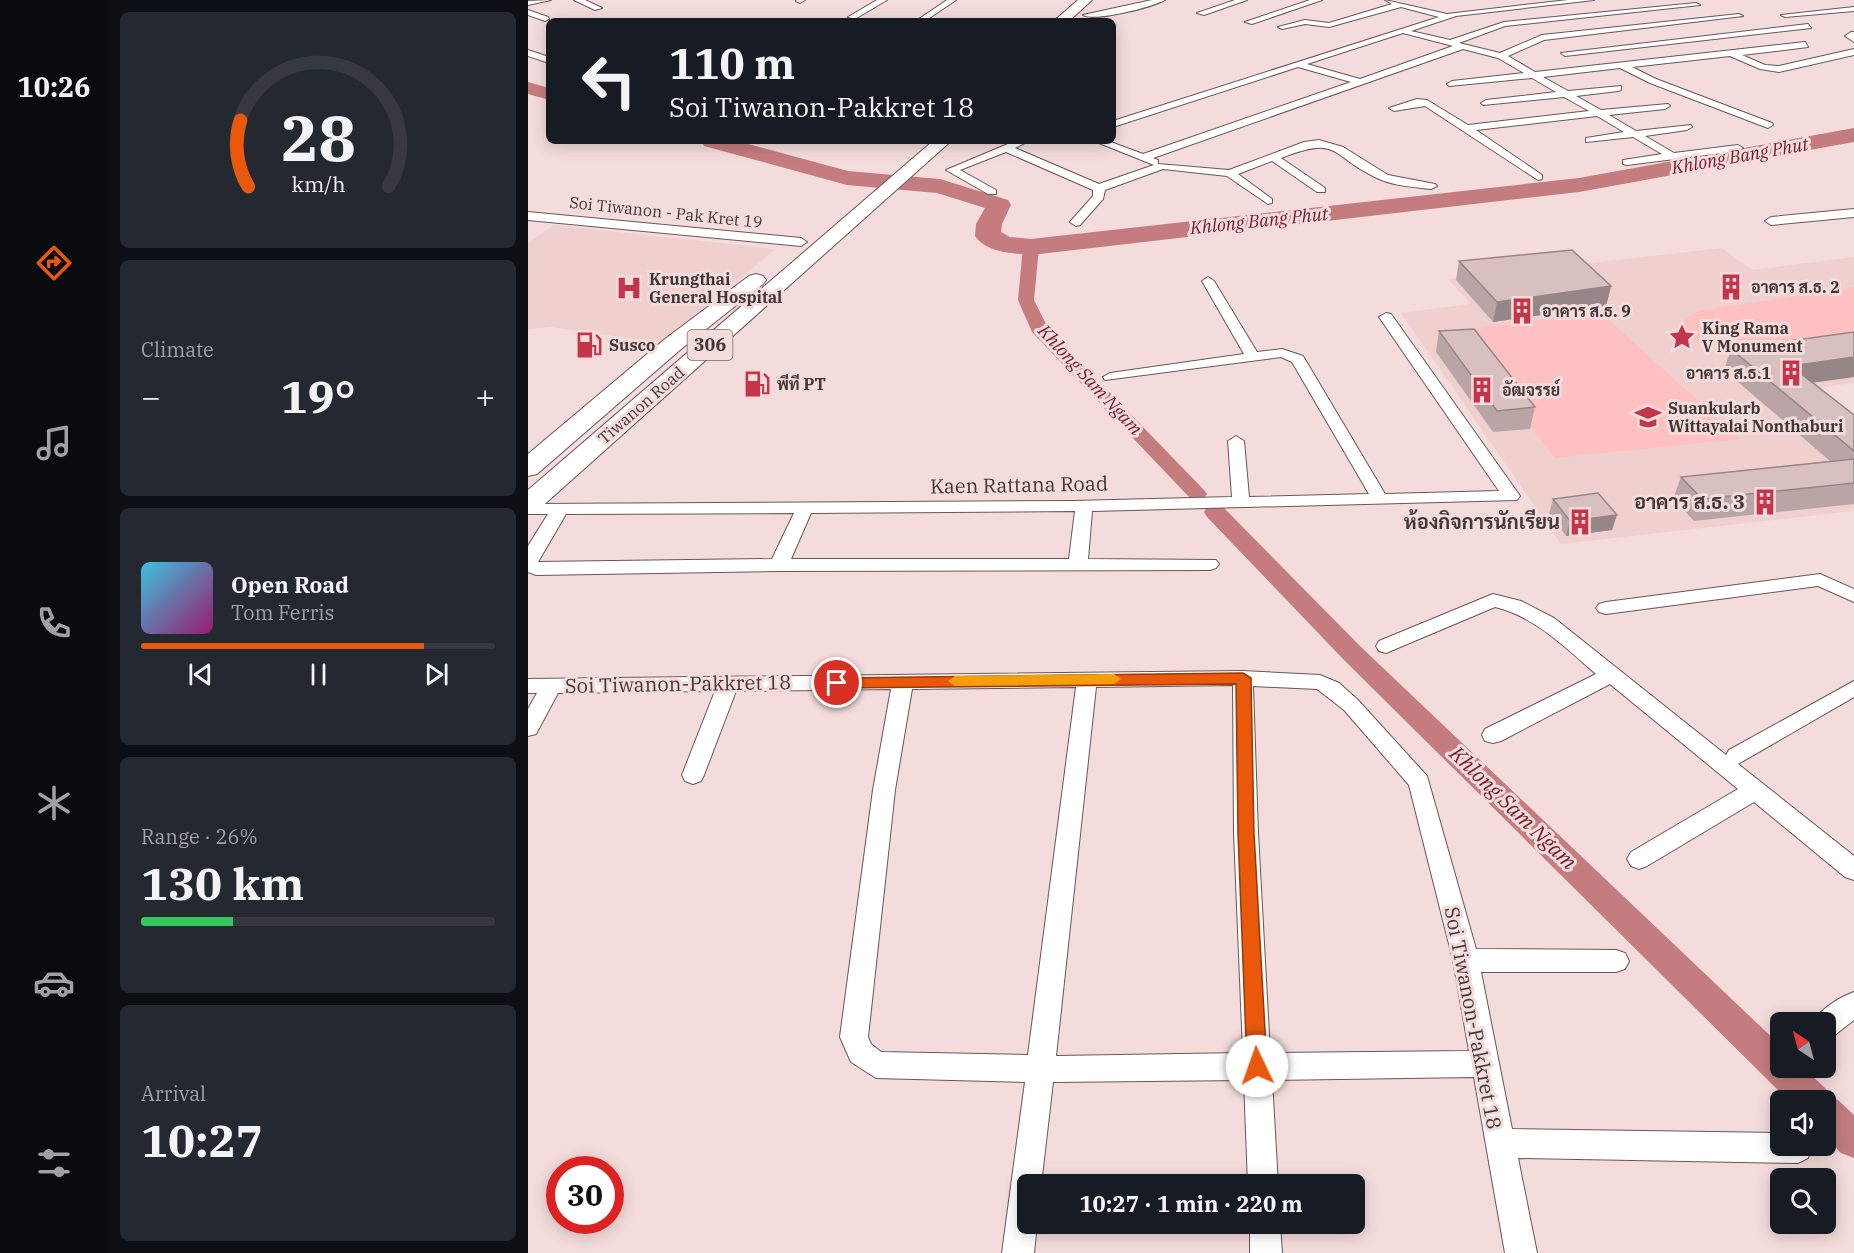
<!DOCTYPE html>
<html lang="en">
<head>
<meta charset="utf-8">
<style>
	body { margin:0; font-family:"IBM Plex Serif",Sarabun,serif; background:#242831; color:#f1f3f6; height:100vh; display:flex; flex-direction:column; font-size:22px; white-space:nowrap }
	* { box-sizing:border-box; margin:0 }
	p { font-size:20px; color:#9ea1a6 }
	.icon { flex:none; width:33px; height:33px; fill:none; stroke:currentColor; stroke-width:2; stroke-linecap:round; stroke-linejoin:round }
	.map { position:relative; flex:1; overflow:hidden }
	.details { display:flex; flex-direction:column; gap:12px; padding:12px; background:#0d0f14; width:420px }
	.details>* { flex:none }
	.banner { position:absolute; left:18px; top:18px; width:570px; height:126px; border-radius:9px; box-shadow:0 3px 15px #0003; background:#171b24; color:#f1f3f6; overflow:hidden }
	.needle { width:39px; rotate:324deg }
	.tools { position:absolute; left:1242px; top:1012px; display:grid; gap:12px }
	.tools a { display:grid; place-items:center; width:66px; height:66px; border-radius:9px; background:#171b24; box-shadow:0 3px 15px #0003; font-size:30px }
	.speed { position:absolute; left:18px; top:1156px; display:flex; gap:12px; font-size:30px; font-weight:700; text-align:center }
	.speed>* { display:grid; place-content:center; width:78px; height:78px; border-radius:50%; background:#171b24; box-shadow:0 3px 15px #0003; line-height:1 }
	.speed .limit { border:9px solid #d22; background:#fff; color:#111 }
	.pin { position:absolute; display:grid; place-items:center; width:51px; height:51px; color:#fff; margin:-26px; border:3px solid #fff; border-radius:50%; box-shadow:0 2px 6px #0007 }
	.me { position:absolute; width:66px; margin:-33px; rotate:357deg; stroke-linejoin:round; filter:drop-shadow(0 0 4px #0008) }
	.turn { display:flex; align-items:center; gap:21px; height:126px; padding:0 24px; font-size:27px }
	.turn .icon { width:78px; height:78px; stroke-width:2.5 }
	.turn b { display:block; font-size:42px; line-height:51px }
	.big { font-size:45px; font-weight:700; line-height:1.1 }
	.details .card { flex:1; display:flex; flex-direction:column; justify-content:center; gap:9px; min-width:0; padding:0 21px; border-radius:9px; background:#242831 }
	.details .dial { align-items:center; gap:0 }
	.dial svg { height:156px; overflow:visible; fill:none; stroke:#363941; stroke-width:7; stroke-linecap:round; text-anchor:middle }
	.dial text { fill:#f1f3f6; stroke:none }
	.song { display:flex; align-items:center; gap:18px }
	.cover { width:72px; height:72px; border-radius:9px; background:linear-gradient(135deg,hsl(190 70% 55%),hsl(320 70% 35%)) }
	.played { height:6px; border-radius:3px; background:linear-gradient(90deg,#ea580c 80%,#363941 80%) }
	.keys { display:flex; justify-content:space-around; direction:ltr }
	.heat { display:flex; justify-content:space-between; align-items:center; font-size:33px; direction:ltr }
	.charge { height:9px; border-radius:4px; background:linear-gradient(90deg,#34c759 26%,#363941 0) }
	.trip { position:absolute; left:489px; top:1174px; width:348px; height:60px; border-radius:9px; background:#171b24; box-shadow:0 3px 15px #0003; font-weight:700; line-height:60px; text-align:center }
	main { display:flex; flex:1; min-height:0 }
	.dock { display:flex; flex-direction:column; width:108px; justify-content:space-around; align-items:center; background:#090b0e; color:#9ea1a6 }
	.dock .icon { width:42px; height:42px }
	.dock .current { color:#ea580c }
	.dock b { font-size:27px; color:#f1f3f6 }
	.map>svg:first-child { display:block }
</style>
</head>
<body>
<main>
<nav class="dock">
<b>10:26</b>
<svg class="icon current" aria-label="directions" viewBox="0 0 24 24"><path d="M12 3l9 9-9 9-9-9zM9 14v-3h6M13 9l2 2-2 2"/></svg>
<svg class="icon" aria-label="music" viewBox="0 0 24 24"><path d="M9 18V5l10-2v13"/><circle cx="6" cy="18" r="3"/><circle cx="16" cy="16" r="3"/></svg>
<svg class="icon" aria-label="phone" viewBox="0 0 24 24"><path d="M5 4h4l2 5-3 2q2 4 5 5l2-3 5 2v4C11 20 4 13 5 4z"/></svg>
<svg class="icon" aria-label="climate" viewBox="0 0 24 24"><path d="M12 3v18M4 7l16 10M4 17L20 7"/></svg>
<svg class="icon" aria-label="car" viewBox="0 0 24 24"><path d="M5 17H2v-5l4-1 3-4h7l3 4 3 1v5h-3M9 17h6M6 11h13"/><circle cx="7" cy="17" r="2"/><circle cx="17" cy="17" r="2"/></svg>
<svg class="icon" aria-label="filters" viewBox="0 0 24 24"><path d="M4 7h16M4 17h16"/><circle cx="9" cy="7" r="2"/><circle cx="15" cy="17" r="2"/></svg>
</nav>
<section class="details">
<div class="card dial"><svg viewBox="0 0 100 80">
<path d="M14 69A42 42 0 1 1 86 69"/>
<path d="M14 69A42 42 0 0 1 10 35" stroke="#ea580c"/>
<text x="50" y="56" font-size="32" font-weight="700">28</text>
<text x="50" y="72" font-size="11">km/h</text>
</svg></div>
<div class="card"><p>Climate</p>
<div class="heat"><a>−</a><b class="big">19°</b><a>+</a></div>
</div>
<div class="card">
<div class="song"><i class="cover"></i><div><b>Open Road</b><p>Tom Ferris</p></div></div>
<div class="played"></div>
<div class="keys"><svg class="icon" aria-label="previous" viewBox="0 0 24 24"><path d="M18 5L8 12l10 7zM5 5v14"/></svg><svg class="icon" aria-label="pause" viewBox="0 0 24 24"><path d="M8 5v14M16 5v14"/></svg><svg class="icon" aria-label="next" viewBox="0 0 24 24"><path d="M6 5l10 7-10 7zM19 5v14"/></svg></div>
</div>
<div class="card"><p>Range · 26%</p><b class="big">130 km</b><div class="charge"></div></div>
<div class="card"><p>Arrival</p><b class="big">10:27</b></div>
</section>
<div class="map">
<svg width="1326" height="1253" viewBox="0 0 1326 1253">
	<rect width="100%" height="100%" fill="#f4dcdc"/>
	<g fill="#f0cfcf">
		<polygon points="25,225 248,249 135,343 23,327 0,329 0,243"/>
		<polygon points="1194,248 1224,270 1326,257 1326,383 1264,391 1326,443 1326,511 1033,544 873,313 943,304 920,279"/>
	</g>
	<g fill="#fec0c1">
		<path d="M1326,287V336C1278,342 1190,366 1153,329L1152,322L1171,311Z"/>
		<polygon points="1072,312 1212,439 1027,458 928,331"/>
	</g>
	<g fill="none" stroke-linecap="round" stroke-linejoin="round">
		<g fill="#c57c7f" fill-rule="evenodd">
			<polygon points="503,242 511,247 506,300 521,330 676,490 679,494 676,498 662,498 504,332 490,300 495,247"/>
			<polygon points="687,506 695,507 833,647 1252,1045 1252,1068 1276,1068 1298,1089 1301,1096 1310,1100 1326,1115 1326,1158 1313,1153 1298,1137 1298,1101 1261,1101 815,659 679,517 676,512 679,507"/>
		</g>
		<g fill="#c57c7f" fill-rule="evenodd">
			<polygon points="0,82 21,88 21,100 0,94"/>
			<path d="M1326,128V142L1051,192L503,255C484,253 459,253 447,236L448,224L457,208L409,193L319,185L176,146L173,141H209L320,171L412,179L480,200L483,205L474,224L473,232L482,237L503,239L1051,178Z"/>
		</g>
		<g stroke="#6a5656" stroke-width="2">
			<g id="minor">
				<polygon points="23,0 0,5 0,1"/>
				<polygon points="46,0 57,0 74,8 67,10"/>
				<polygon points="277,0 272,3 268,1 269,0"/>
				<polygon points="349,0 359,0 327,19 320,17"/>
				<polygon points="419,0 428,0 397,21 388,21"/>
				<path d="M624,0H637C624,7 567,22 555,15Z"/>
				<polygon points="707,0 719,0 676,15 669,13"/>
				<polygon points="782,0 794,0 724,24 717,22"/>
				<path d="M857,0L919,14L1040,0H1066L928,16L883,31L922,40L976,22L1168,3L1172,5L977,26L931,43L972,53L1014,35L1211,14L1215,16L1016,40L980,56L1007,72L1277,42L1280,47L1214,55L1237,65L1251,66L1326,49V55L1251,72L1232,69L1202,56L1104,67L1128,79L1244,123L1245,125L1240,128L1122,83L1092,68L1015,77L1040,91L1093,86V90L1090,91L1048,96L1073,110L1140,104L1142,106L1137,109L1081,115L1108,131L1163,125L1164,127L1159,130L1117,136L1146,153L1210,145L1215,148L1210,151L1099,165L1095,164V160L1134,154L1105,137L1058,142V138L1096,132L1069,116L948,130L1014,175V179L1010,180L897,106L866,111L861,108L889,99L899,100L940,125L1061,111L1036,97L955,105L953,103L958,100L1028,92L1004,78L921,86L919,84L924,81L996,73L970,58L935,49L625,158L630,160V164L701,170L776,142L791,140L815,147L860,175L907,184L909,186L903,189C885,187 866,186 849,178C800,155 813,135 753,158L797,188V192H789L744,161L710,174L744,199V203L740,204L699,176L635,169L577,190L575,199L552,225L548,226L542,222L565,196V190L478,152L432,170L468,190V194H460L418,170L487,141H501L487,148L571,184L626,165L566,141H580L615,154L823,82L770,67L585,127V121L911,17L873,7L801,27L777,24L754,29L750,27L777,20L801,23L864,4ZM875,33L925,46L832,79L779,64Z"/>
				<polygon points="1326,7 1326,11 1257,17 1253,15"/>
				<polygon points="0,10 20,17 21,19 17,21 0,15"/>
				<polygon points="1280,24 1283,28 1037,56 1033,53"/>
				<polygon points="1323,32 1326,32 1326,42 1317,36"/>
				<polygon points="0,50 21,57 21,63 0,56"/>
				<polygon points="1326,209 1326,217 1243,225 1237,221 1243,217"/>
				<polygon points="0,212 273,238 279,242 273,246 0,220"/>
				<path d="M680,277L686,281L729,352L754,349L775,356L857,494L971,491L851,317L858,313L863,314L992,496L989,500L564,511L560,559L688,560L691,564L688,568L682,570L251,571L8,575L0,572V546L20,514H0V504L545,501L704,497L700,441L708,436L716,441L721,497L841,494L764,362L753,357L577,380L575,377L582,373L716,354L674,281ZM547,511L541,559H263L283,513ZM266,513L244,559L10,562L38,514Z"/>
				<polygon points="1292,574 1326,589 1326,602 1290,586 1078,614 1071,612 1068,608 1071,604 1078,602"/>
				<path d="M965,594L993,601L1026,618L1198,755L1201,750L1326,681V697L1210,764L1326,856V880L1317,877L1226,802L1119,866L1111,869L1103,866L1099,859L1103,852L1210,789L1082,684L973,741L965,743L957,741L954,735L957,729L1068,674C1038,648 1006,616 967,607L858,653L851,651L848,646L851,641Z"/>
				<path d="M715,671L792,675L811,683L830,700L899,776L948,949L1088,950L1097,953L1101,961L1097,969L1088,972H953L984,1129L1252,1133V1146H1284L1280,1158L1270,1163L990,1158L1009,1253H977L946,1077L744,1080L750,1185H720L716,1080L525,1082L513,1185H500V1224H509L506,1253H474L497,1082L348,1078L323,1062L312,1037L345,790L363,689L208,691L176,775L173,781L165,784L157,781L154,775L187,691L30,693L8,734L0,736V709L9,693H0V679ZM705,685L706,833L715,1053L528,1056L568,687ZM725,686L789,689L816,710L881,785L925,960L941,1051L742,1053L730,833ZM548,687L500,1055L353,1052L343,1044L340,1037L367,790L384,689Z"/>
				<path d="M1326,992V1020L1308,1034L1298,1037V1023H1285C1292,1009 1312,997 1326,992Z"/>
				<polygon points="722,1224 752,1224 754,1253 722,1253"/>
			</g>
		</g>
		<g stroke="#6a5656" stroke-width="2">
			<g id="primary">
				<polygon points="550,0 564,0 541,21 526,21"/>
				<polygon points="405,141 423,141 10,510 0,512 0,490"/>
				<polygon points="228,274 235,276 238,280 235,284 153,349 9,474 0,476 0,454 137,339 221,276"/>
			</g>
		</g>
		<use href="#minor" fill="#fff" fill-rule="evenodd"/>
		<use href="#primary" fill="#fff" fill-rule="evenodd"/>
	</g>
	<g fill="#baa5a6">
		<polygon points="931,261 1083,286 1078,306 965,322 928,280"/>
		<polygon points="911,331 1007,407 1002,429 965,432 908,352"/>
		<polygon points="1326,332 1326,377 1285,382 1326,415 1326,504 1166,521 1145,499 1153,477 1302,461 1196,370 1203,349"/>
		<polygon points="1025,499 1084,530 1038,536 1021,514"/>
	</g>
	<g fill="#978687">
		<polygon points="1083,286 1078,306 965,322 969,302"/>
		<polygon points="1326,357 1326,377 1255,387 1263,366"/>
		<polygon points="1089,515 1084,530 1038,536 1042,521"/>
	</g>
	<g fill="#d8c0c1" stroke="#978687" stroke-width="1.5">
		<polygon points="1044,250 1083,286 969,302 931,261"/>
		<polygon points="946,329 1007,407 969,411 911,331"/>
		<polygon points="1326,332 1326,357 1263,366 1326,415 1326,451 1203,349"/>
		<polygon points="1326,459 1326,483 1174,499 1153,477"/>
		<polygon points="1070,493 1089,515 1042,521 1025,499"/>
	</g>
	<polygon fill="#ea580c" stroke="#983908" stroke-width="1.5" points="715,673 723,678 726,833 739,1066 736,1073 729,1076 722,1073 719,1066 710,833 708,684 309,688 302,683 309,678"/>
	<polygon fill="#f59e0b" points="586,674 593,679 586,684 427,686 420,681 427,676"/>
	<defs>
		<g id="building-bare" transform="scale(2.07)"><path d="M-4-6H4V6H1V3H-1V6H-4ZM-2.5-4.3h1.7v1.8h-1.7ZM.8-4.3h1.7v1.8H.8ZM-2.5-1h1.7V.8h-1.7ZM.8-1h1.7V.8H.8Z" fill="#c5354a" stroke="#f4dcdc" stroke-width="2.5" paint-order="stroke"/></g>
		<g id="hospital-bare" transform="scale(2.07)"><path d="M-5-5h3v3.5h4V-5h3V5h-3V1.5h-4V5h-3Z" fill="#c5354a" stroke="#f4dcdc" stroke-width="2.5" paint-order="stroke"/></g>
		<g id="sight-bare" transform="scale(2.07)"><path d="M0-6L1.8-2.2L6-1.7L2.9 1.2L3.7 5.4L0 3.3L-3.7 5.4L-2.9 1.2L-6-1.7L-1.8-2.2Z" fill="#c5354a" stroke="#f4dcdc" stroke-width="2.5" paint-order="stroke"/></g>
		<g id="fuel-bare" transform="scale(2.07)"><path d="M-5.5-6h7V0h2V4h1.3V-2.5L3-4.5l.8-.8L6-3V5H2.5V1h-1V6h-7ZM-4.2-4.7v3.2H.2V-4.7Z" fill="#c5354a" stroke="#f4dcdc" stroke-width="2.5" paint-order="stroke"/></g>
		<g id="school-bare" transform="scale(2.07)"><path d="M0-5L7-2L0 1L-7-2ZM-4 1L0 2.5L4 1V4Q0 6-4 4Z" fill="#c5354a" stroke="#f4dcdc" stroke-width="2.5" paint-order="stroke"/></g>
	</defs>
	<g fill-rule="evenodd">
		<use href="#building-bare" x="1203" y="287"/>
		<use href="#hospital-bare" x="101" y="288"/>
		<use href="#building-bare" x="994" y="311"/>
		<use href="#sight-bare" x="1154" y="337"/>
		<use href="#fuel-bare" x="61" y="345"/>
		<use href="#building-bare" x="1263" y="373"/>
		<use href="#fuel-bare" x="229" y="384"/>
		<use href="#building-bare" x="954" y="390"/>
		<use href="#school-bare" x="1120" y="417"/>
		<use href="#building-bare" x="1237" y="502"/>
		<use href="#building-bare" x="1052" y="522"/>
	</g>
	<g text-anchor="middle" stroke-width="6" stroke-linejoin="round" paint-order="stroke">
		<g font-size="16" fill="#423838" stroke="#f4dcdc">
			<text transform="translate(138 212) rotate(6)" y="6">Soi Tiwanon - Pak Kret 19</text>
			<text transform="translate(113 405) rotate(-41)" y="6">Tiwanon Road</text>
		</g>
		<g font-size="16" font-weight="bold" fill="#423838" stroke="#f4dcdc" text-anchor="start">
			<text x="121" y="285">Krungthai<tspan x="121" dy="18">General Hospital</tspan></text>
			<text x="1223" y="293">อาคาร ส.ธ. 2</text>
			<text x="1014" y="317">อาคาร ส.ธ. 9</text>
			<text x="1174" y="334">King Rama<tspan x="1174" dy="18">V Monument</tspan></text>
			<text x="81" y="351">Susco</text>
			<text x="1243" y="379" text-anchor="end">อาคาร ส.ธ.1</text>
			<text x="249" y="390">พีที PT</text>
			<text x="974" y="396">อัฒจรรย์</text>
			<text x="1140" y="414">Suankularb<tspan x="1140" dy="18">Wittayalai Nonthaburi</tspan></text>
		</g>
		<g font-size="18" font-style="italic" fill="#731b28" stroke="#f4dcdc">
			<text transform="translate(1212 156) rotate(-10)" y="6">Khlong Bang Phut</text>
			<text transform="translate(731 221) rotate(-6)" y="6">Khlong Bang Phut</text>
			<text transform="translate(562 380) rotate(47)" y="6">Khlong Sam Ngam</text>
		</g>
		<rect fill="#f4dcdc" stroke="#776969" stroke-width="1.5" x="159.5" y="330" width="45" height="30" rx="4.5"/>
		<g font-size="18" font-weight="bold" fill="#423838">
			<text x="182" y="351">306</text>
		</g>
		<g font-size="20" fill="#423838" stroke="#f4dcdc">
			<text transform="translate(491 485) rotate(-1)" y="7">Kaen Rattana Road</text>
			<text transform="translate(150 684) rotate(-1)" y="7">Soi Tiwanon-Pakkret 18</text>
			<text transform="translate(945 1018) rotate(79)" y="7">Soi Tiwanon-Pakkret 18</text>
		</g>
		<g font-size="20" font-weight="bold" fill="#423838" stroke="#f4dcdc" text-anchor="end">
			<text x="1217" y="509">อาคาร ส.ธ. 3</text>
			<text x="1032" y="529">ห้องกิจการนักเรียน</text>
		</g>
		<g font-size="21" font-style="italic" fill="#731b28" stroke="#f4dcdc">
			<text transform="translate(985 808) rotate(44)" y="7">Khlong Sam Ngam</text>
		</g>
	</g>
</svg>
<div class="tools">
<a><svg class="needle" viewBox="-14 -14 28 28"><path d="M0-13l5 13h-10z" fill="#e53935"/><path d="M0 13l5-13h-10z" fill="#9ea1a6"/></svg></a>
<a><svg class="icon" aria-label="sound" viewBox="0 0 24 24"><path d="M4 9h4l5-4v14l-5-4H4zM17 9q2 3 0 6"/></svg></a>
<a><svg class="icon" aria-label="search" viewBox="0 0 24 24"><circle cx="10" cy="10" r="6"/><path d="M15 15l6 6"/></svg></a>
</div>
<div class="speed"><div class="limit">30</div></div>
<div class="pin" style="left:309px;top:683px;background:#d93025"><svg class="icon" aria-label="arrive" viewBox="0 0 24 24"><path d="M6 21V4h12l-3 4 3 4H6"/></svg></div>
<svg class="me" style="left:729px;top:1066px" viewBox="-20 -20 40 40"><circle r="19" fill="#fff"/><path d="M0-13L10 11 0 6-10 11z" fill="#ea580c"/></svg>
<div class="trip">10:27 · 1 min · 220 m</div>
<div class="banner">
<div class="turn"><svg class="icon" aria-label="left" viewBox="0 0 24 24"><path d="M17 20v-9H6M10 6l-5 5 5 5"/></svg><div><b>110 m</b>Soi Tiwanon-Pakkret 18</div></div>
</div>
</div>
</main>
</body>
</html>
